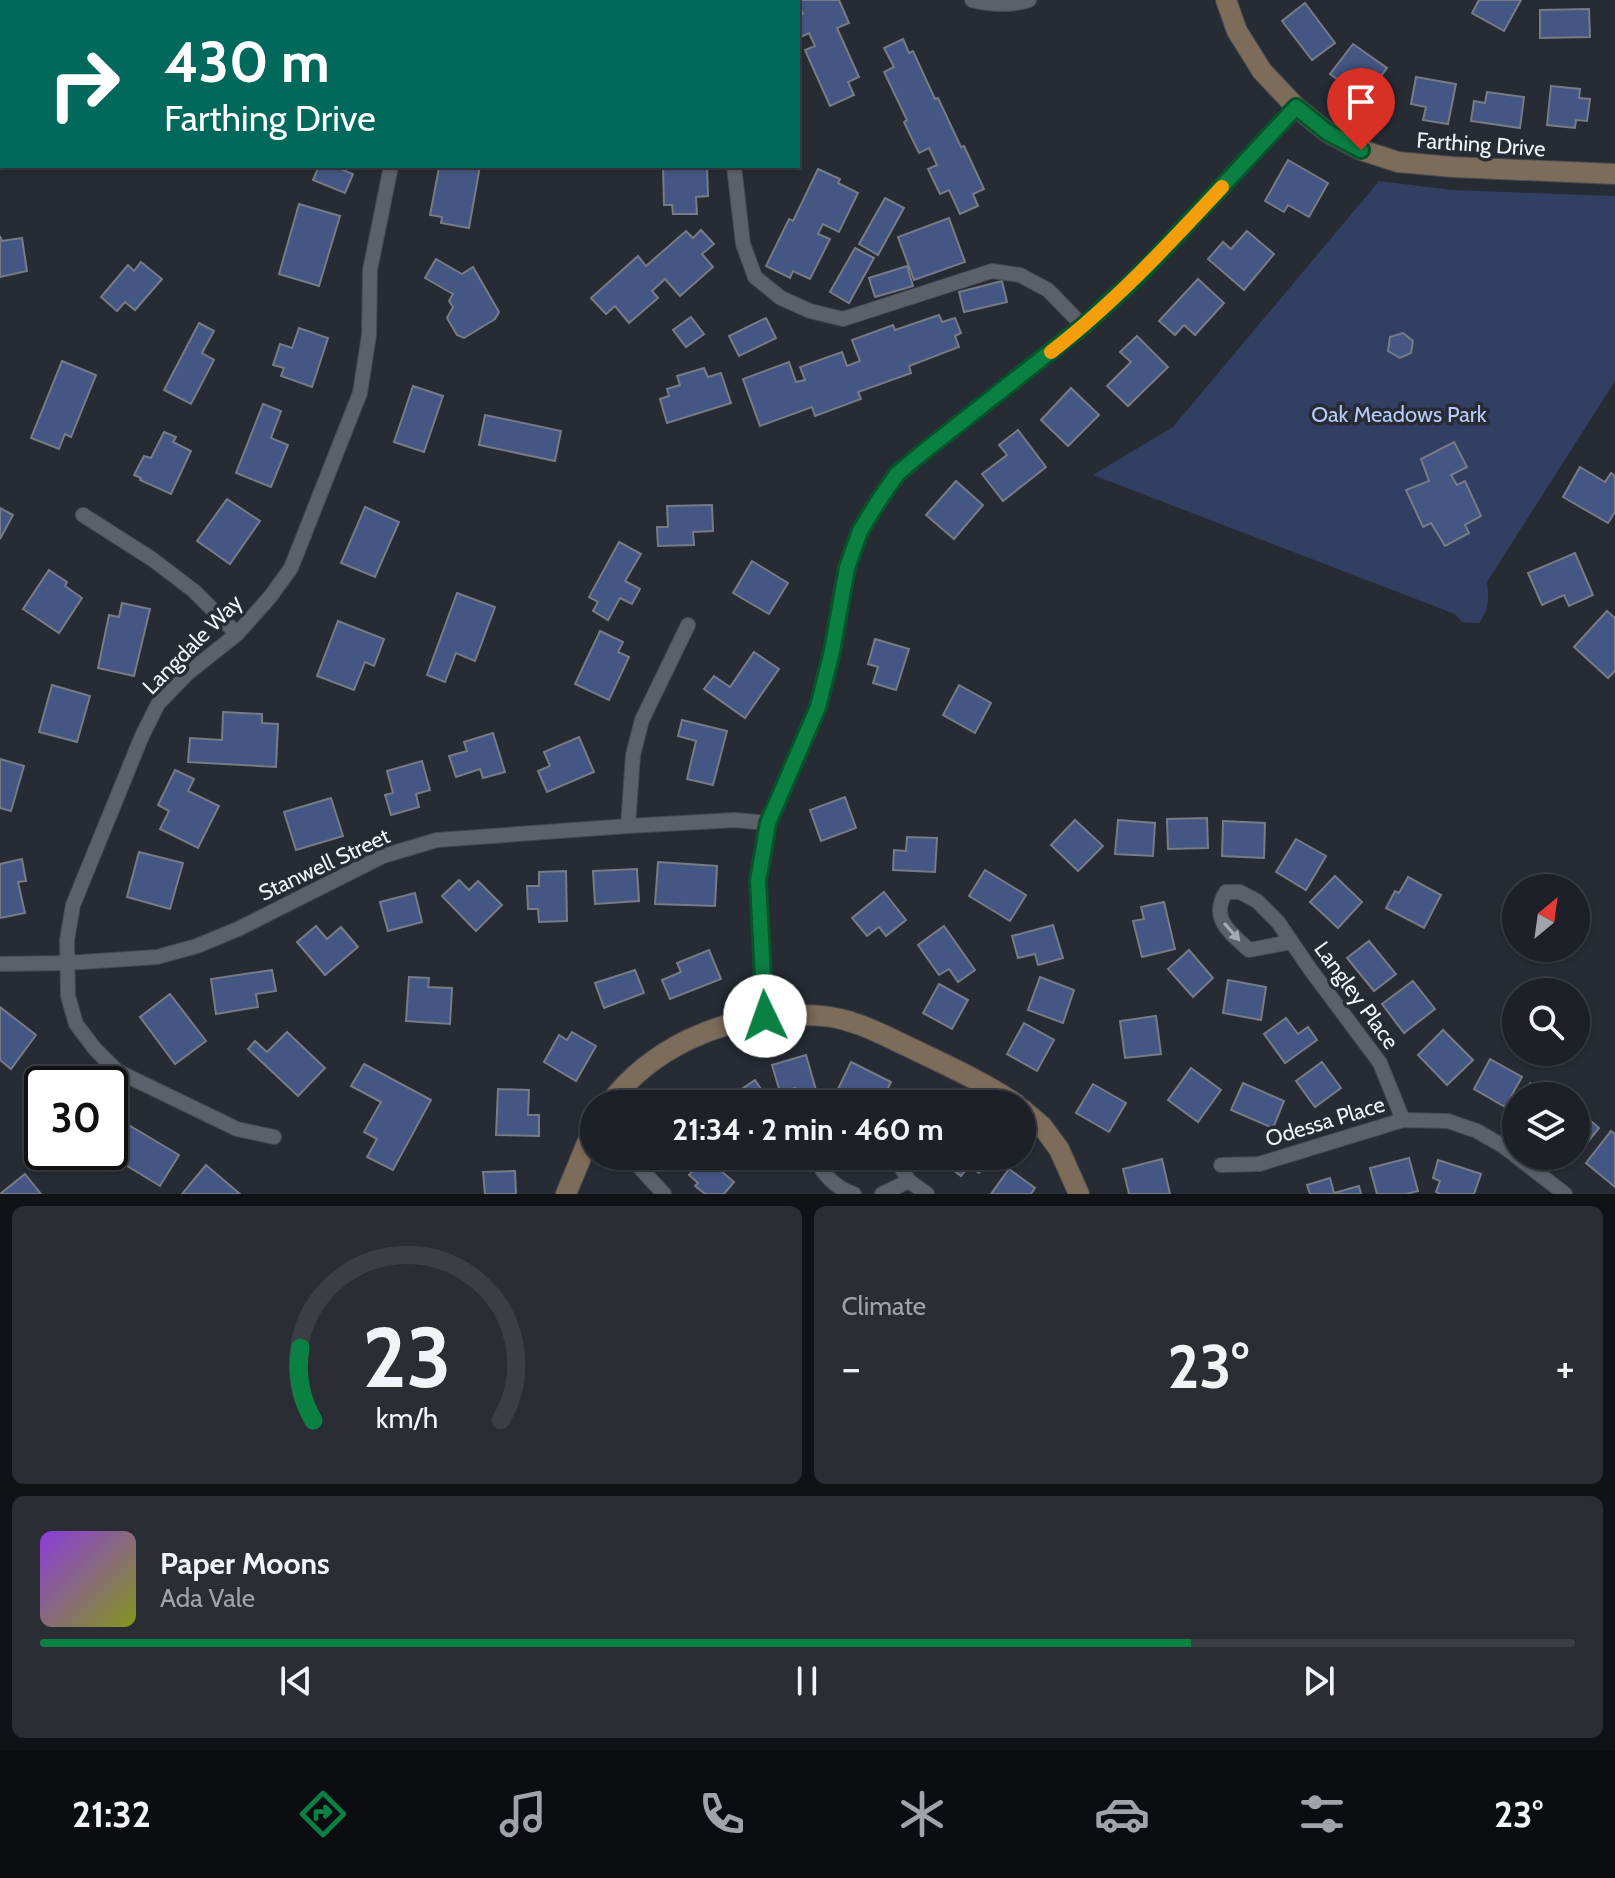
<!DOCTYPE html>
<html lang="en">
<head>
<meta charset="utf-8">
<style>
	body { margin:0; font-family:Cabin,sans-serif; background:#2a2d33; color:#f1f3f6; height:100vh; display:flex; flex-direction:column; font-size:30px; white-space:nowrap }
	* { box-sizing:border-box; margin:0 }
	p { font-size:26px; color:#a0a3a7 }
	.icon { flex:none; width:44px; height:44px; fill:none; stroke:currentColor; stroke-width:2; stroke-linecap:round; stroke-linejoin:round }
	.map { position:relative; height:1194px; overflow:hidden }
	.drawer { display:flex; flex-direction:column; gap:12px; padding:12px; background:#101215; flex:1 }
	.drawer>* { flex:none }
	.hud { position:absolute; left:0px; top:0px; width:800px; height:168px; box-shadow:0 2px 6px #0004,0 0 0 2px #3b3e44; background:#00695c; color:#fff; overflow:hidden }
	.needle { width:52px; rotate:29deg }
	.fabs { position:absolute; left:1502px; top:874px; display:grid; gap:16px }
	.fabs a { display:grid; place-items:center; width:88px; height:88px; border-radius:50%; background:#1d2027; box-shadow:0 2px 6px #0004,0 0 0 2px #3b3e44; font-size:40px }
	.speed { position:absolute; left:24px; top:1066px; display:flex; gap:16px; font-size:40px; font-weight:700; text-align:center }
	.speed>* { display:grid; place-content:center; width:104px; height:104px; border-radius:50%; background:#1d2027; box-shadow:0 2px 6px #0004,0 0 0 2px #3b3e44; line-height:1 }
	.speed .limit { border:4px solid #111; border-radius:12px; background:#fff; color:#111 }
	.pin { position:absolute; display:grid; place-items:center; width:68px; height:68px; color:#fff; margin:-82px -34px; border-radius:50% 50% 50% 0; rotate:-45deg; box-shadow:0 0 8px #0007 }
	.pin .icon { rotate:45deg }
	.me { position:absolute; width:88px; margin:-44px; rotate:357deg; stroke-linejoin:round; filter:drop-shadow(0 0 6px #0008) }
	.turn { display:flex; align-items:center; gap:28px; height:168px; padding:0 32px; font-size:36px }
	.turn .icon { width:104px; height:104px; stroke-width:2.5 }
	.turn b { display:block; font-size:56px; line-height:68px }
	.big { font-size:60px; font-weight:800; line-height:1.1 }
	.drawer .tile { flex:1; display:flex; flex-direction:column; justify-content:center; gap:12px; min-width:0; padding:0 28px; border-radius:12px; background:#2a2d33 }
	.drawer .dial { align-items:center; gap:0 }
	.dial svg { height:208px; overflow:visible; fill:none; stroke:#3b3e44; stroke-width:7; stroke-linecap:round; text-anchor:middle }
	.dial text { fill:#f1f3f6; stroke:none }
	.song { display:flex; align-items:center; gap:24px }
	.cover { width:96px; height:96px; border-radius:12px; background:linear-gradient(135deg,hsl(270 70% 55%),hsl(70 70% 35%)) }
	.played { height:8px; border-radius:4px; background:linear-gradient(90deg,#0b8043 75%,#3b3e44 75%) }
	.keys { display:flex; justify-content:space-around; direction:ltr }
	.heat { display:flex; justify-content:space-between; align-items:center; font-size:44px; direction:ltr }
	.drawer .tiles { flex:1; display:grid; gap:12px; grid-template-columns:1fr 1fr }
	.tile:last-child { grid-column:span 2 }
	.trip { position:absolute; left:580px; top:1090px; width:456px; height:80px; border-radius:40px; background:#1d2027; box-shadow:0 2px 6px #0004,0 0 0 2px #3b3e44; font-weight:800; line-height:80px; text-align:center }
	.menu { display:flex; height:128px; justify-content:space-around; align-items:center; background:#0c0d10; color:#a0a3a7 }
	.menu .icon { width:56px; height:56px }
	.menu .selected { color:#0b8043 }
	.menu b { font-size:36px; color:#f1f3f6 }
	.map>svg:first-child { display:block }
</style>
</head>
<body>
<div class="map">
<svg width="1615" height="1194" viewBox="0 0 1615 1194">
	<rect width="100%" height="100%" fill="#272b34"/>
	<path fill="#313f63" d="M1379,181L1451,190L1615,196V381L1487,582C1489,599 1489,609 1479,623L1462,622L1455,614L1093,475L1173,427Z"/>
	<g fill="#445683" stroke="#767b85" stroke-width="2">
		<polygon points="797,0 839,0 849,23 837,28 859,77 848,82 854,95 830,106 805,50 815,46 809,33 801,37 798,31 798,16 803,14"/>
		<polygon points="1479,0 1521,0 1504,31 1472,13"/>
		<polygon points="1305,3 1335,43 1312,60 1282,21"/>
		<polygon points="1589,9 1590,37 1540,38 1540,10"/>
		<polygon points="903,39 909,53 913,51 935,99 938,98 961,147 964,146 984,189 973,194 978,206 960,214 949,190 940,194 928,169 937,165 929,148 919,153 904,122 907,120 884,72 894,67 884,48"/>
		<polygon points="1353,44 1387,68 1364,99 1330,74"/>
		<polygon points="1416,77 1456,84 1448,124 1423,120 1426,107 1411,104"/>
		<polygon points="1551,86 1580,89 1579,98 1590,99 1587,121 1576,120 1575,128 1547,125"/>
		<polygon points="1487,92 1524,97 1520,128 1471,121 1474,101 1485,103"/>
		<polygon points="1288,160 1328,183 1309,217 1288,205 1284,212 1265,201"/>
		<polygon points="319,166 344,166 343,170 353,174 345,193 313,180"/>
		<polygon points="436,166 480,166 469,228 441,223 442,217 430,215 439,168 436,168"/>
		<polygon points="663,166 707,166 708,196 696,197 697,214 673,214 672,205 664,205"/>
		<polygon points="818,169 840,179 838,183 858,193 839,232 823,224 818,234 830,239 810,279 793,271 790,278 766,266 789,219 793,221"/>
		<polygon points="885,198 904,208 878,255 859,244"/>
		<polygon points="299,204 340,216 319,286 279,274"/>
		<polygon points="949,218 965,262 914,280 898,237"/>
		<polygon points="701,230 714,244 702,254 713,267 680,296 665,279 652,291 658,298 629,323 615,306 606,314 591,298 638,256 646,266 686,231 693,238"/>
		<polygon points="1247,231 1274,254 1244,290 1208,259 1223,242 1231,249"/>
		<polygon points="0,236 2,241 22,238 27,271 0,277"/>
		<polygon points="855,248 874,258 849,303 830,292"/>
		<polygon points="436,259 462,274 473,267 499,312 495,319 464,338 457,335 447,318 453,307 449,301 453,294 425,278"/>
		<polygon points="141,262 162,279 135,310 125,302 117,311 101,297 128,265 134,271"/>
		<polygon points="907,266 913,286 875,297 869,278"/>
		<polygon points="1198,279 1224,303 1195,335 1184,325 1175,335 1159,321"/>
		<polygon points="1002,281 1007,302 964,312 959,292"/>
		<polygon points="939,315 942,322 955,318 961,333 955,336 959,347 909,366 911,373 858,392 861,399 815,416 812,407 760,426 743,379 789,362 796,382 805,380 800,367 842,352 847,366 860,361 852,340 893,325 895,330"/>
		<polygon points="691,317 704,334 686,347 673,330"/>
		<polygon points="766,318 776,338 739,356 729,336"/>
		<polygon points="199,323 214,331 202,353 214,360 191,404 164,390"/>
		<polygon points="299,328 328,338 312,387 281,376 284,368 273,365 280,344 292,348"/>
		<polygon points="1403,333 1413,341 1411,353 1400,358 1388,351 1390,337"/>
		<polygon points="1137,336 1168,367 1128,406 1107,386 1131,362 1120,352"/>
		<polygon points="62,361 96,375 71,437 65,434 59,449 31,438"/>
		<polygon points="704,368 708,377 721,373 731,403 667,423 660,399 669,396 667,389 680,385 677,376"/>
		<polygon points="413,386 443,396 424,452 394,442"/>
		<polygon points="1071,388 1099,415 1068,446 1041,420"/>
		<polygon points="263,404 281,411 271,438 288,445 271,487 236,473"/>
		<polygon points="485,415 561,431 555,461 479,445"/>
		<polygon points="1018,430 1046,467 1003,501 982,474 1007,455 999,445"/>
		<polygon points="164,432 176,437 173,442 191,451 171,494 140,480 141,478 134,475 144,456 151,458"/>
		<polygon points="1454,442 1467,467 1451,475 1457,485 1465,481 1481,516 1465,525 1469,533 1445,546 1431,523 1423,527 1406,490 1429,481 1421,459"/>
		<polygon points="1580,467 1605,482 1611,473 1615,476 1615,512 1608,523 1563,497"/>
		<polygon points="956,481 983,505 954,539 926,515"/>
		<polygon points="227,499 260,521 230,564 197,541"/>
		<polygon points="712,505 713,531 693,532 694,545 658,546 657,527 668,527 667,506"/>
		<polygon points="365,507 399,522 375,577 341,563"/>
		<polygon points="0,508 13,515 0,539"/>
		<polygon points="619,542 641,554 625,581 640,589 632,604 620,598 608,620 593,611 598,602 589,597"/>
		<polygon points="1575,553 1593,595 1569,606 1564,595 1542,605 1528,573"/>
		<polygon points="752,561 788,583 769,614 733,593"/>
		<polygon points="49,570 67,582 65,586 82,598 59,633 23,609"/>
		<polygon points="457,593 495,607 475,661 456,653 445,682 427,675"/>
		<polygon points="122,603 150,609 134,676 98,668 109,615 119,617"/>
		<polygon points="1607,611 1615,618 1615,671 1608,678 1574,647"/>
		<polygon points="338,621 384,639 374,666 365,662 354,690 317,676"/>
		<polygon points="600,631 623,642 618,652 629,657 609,700 575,684"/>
		<polygon points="875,639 909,649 896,690 873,683 878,667 868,664"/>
		<polygon points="754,652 779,669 745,718 704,689 714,676 730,687"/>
		<polygon points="52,685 90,696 77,742 39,732"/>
		<polygon points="959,685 991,703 975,733 943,715"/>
		<polygon points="223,712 262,714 262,723 278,724 276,767 188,762 190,738 222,740"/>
		<polygon points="682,720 727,731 713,785 687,779 696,741 678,736"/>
		<polygon points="493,733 505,772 483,778 480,769 456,777 449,756 467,751 464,742"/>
		<polygon points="579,737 594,772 547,792 538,771 550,766 544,752"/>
		<polygon points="0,759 24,766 11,811 0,808"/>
		<polygon points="422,761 430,790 416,794 419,807 391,815 385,795 393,793 387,771"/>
		<polygon points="175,770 194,779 188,791 219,806 198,848 160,829 169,811 158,805"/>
		<polygon points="845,797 856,828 821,841 810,810"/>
		<polygon points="331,798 343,836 296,850 284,812"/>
		<polygon points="1207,818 1208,848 1168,849 1167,819"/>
		<polygon points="1075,820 1103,846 1078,871 1051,845"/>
		<polygon points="1118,820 1155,823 1153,856 1115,854"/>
		<polygon points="1223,821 1265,823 1264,858 1222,856"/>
		<polygon points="907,837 937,838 935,872 893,870 894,850 906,851"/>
		<polygon points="1296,839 1326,856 1306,890 1276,872"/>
		<polygon points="139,852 183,863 170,909 127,897"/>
		<polygon points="22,859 26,881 18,882 25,913 0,918 0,864"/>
		<polygon points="658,862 717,866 715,906 655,904"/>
		<polygon points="637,869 639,901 595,904 593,871"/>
		<polygon points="985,870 1026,895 1010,921 969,896"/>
		<polygon points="566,871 567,921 539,922 538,909 528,909 527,886 539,886 539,872"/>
		<polygon points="1335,876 1362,902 1338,928 1310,902"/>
		<polygon points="1408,877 1441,895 1424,928 1386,908 1395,891 1399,893"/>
		<polygon points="459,880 469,890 478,881 502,905 476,931 442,896"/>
		<polygon points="884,892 906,920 886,936 879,927 867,936 852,918"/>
		<polygon points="415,893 422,922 388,931 380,902"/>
		<polygon points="1164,902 1175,949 1142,957 1133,921 1144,919 1141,907"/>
		<polygon points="1053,925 1063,958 1038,965 1035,954 1018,958 1012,936"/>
		<polygon points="316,926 327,939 341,927 358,947 325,975 297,942"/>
		<polygon points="944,926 975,970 958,982 949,969 939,975 918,945"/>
		<polygon points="1369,941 1396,974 1374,991 1347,958"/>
		<polygon points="709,950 721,979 670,999 662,980 681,972 677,963"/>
		<polygon points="1189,950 1213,978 1193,997 1168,969"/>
		<polygon points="272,970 276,991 256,994 258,1007 216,1014 211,979"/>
		<polygon points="635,970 644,993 604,1008 595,983"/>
		<polygon points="409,977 429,978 428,987 452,988 450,1024 406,1021"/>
		<polygon points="1040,977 1074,990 1063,1023 1028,1010"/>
		<polygon points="1228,980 1266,987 1261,1020 1223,1013"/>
		<polygon points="1413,981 1435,1009 1404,1033 1382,1004"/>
		<polygon points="939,984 968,1000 952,1029 923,1013"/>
		<polygon points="170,994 206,1041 175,1064 140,1017"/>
		<polygon points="0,1007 36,1035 11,1069 0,1060"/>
		<polygon points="1156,1016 1161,1054 1125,1058 1120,1021"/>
		<polygon points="1286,1018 1298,1034 1308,1027 1317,1040 1285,1063 1264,1034"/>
		<polygon points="1024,1023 1054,1040 1037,1071 1007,1054"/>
		<polygon points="1443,1030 1473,1060 1447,1085 1418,1055"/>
		<polygon points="287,1032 325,1068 298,1096 248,1049 255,1041 267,1052"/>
		<polygon points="572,1032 596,1046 576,1081 544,1062 559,1035 567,1040"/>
		<polygon points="806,1055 818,1097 799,1102 795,1088 780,1092 772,1065"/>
		<polygon points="1490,1059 1522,1077 1505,1107 1474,1089"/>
		<polygon points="851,1062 891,1082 880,1104 869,1104 838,1089"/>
		<polygon points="1322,1062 1341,1088 1315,1107 1296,1081"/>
		<polygon points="364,1064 431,1100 393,1170 367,1157 377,1139 364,1132 381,1102 351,1086"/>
		<polygon points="1191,1068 1221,1090 1198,1122 1168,1100"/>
		<polygon points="57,1071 71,1084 45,1084"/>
		<polygon points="755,1080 771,1104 725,1104 723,1102"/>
		<polygon points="1243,1083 1284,1101 1273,1128 1231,1110"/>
		<polygon points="1530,1083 1553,1096 1522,1096"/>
		<polygon points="1093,1084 1126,1103 1109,1132 1076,1113"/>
		<polygon points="498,1089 529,1090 528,1115 539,1115 539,1136 496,1135"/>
		<polygon points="1576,1108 1599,1128 1578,1154 1576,1152"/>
		<polygon points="117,1118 179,1155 160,1186 119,1161 128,1147 110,1137 110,1129"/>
		<polygon points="1611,1131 1615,1134 1615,1187 1586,1163"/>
		<polygon points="949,1156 992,1156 979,1173 969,1166 961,1176 944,1163"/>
		<polygon points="705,1157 734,1182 724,1194 705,1194 695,1186 698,1183 689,1175"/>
		<polygon points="1409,1158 1418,1191 1406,1194 1377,1194 1370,1168"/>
		<polygon points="1162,1159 1170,1194 1129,1194 1123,1169"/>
		<polygon points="1438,1160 1481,1174 1474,1194 1441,1194 1436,1192 1440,1181 1433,1178"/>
		<polygon points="206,1165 240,1194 182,1194"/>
		<polygon points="1009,1169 1035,1188 1031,1194 991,1194"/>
		<polygon points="515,1171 516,1194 485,1194 483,1172"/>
		<polygon points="25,1174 41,1194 0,1194"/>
		<polygon points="1330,1178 1334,1193 1359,1186 1361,1194 1310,1194 1307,1185"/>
	</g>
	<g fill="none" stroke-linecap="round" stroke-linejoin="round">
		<g stroke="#464a50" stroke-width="16">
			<g id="street">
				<polyline points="48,0 53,2"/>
				<polyline points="138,0 138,2"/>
				<polyline points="699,0 700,2"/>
				<path d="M972,0C991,5 1010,6 1029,0"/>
				<polyline points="433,2 433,0"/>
				<polyline points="734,166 743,244 755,277 781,298 810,311 843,319 992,271 1020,275 1048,290 1083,326"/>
				<polyline points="83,515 152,559 194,591 237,634"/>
				<polyline points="628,826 633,755 642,720 688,625"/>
				<path d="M1291,942L1249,950C1231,933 1209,919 1226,892H1240L1257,901L1278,922L1310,969L1380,1063L1403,1120"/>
				<polyline points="0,964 67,963 157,957 197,946 238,929 383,856 437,840 628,826 735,820 768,823"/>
				<polyline points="765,1016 758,881 768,823 818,707 832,651 847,568 860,531 897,474 922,453 1083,326 1147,267 1296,107"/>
				<polyline points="274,1137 237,1129 117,1071 95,1049 76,1024 68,996 67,940 73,905 142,736 158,704 188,673 237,634 270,597 291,568 360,393 369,335 370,270 391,166"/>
				<polyline points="629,1156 664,1194"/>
				<path d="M813,1156C824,1174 833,1187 854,1194"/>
				<polyline points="1221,1165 1259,1164 1403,1120 1448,1121 1477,1131 1503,1146 1565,1194"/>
				<polyline points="909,1181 927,1194"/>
				<polyline points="882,1194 909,1181 899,1164 890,1156"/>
			</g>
		</g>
		<g stroke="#464a50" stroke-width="22">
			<g id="secondary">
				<polyline points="1226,0 1237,31 1262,71 1296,107 1327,132 1361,150 1398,162 1453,167 1615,174"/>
				<path d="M609,1104C651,1048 721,1017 790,1015C811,1015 831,1015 851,1022C872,1028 893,1040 913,1049C948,1066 984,1082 1016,1104"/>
				<polyline points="1022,1109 1042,1126 1059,1149 1079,1194"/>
				<polyline points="566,1194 594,1126"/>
			</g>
		</g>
		<use href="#street" stroke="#5c606a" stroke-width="14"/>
		<use href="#secondary" stroke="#7d6c5a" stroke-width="20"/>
	</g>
	<defs><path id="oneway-solid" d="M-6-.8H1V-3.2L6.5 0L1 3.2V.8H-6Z" transform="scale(2)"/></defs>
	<use fill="#a6aab2" href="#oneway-solid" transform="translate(1232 932) rotate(49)"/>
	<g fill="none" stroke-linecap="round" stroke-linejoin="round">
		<g stroke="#07532c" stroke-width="20">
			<polyline id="route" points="765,1016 758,881 768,823 818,707 832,651 847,568 860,531 879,500 897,474 922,453 1083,326 1126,287 1147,267 1296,107 1327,132 1361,150"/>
		</g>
		<use href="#route" stroke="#0b8043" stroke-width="14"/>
		<path stroke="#f59e0b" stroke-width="14" d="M1051,352C1114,303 1168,245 1222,187"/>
	</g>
	<g text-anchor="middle" stroke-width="7" stroke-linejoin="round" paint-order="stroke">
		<g font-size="22" fill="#f1f4f9" stroke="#272b34">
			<text transform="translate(1481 144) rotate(4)" y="8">Farthing Drive</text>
			<text transform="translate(192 644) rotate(-45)" y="8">Langdale Way</text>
			<text transform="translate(324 864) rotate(-25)" y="8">Stanwell Street</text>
			<text transform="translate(1357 995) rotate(54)" y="8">Langley Place</text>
			<text transform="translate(1325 1121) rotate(-17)" y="8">Odessa Place</text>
		</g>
		<g font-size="22" fill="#b7c9f5" stroke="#272b34">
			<text x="1399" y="422">Oak Meadows Park</text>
		</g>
	</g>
</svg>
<div class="fabs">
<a><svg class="needle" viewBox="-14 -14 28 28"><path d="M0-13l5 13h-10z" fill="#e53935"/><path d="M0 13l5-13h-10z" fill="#a0a3a7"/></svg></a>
<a><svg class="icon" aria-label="search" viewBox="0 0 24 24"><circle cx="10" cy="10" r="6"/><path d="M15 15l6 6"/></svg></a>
<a><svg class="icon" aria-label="layers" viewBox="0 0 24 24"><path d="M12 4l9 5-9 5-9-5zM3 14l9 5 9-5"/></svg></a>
</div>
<div class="speed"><div class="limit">30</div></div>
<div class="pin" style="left:1361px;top:150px;background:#d93025"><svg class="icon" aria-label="arrive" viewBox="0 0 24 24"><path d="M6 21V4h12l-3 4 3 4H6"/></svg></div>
<svg class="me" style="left:765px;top:1016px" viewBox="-20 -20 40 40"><circle r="19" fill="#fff"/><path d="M0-13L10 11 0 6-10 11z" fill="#0b8043"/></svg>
<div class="trip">21:34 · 2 min · 460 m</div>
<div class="hud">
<div class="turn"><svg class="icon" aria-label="right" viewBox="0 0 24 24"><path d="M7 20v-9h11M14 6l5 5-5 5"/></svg><div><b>430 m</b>Farthing Drive</div></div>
</div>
</div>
<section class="drawer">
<div class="tiles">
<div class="tile dial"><svg viewBox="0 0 100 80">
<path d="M14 69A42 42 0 1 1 86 69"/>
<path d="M14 69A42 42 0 0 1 9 41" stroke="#0b8043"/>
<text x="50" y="56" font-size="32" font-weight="700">23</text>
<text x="50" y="72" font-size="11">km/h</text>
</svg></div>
<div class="tile"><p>Climate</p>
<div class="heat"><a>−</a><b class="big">23°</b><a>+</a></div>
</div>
<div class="tile">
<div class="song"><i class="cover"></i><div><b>Paper Moons</b><p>Ada Vale</p></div></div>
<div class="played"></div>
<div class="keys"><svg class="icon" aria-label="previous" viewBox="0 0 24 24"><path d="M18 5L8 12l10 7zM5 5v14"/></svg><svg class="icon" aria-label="pause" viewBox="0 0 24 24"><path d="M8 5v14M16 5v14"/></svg><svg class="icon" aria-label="next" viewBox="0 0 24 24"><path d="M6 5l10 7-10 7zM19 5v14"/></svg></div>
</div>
</div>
</section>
<nav class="menu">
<b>21:32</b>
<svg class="icon selected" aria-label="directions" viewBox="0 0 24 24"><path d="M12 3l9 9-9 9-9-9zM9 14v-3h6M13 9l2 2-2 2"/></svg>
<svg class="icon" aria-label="music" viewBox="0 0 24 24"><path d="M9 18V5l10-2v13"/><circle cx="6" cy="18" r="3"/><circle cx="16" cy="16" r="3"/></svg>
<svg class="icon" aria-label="phone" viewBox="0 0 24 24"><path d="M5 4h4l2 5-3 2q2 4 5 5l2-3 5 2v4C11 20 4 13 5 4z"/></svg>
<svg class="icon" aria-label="climate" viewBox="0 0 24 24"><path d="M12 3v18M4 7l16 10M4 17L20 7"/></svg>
<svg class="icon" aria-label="car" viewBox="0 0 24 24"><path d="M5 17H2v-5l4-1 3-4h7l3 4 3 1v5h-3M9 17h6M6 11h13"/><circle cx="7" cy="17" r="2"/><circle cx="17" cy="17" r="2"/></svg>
<svg class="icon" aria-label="filters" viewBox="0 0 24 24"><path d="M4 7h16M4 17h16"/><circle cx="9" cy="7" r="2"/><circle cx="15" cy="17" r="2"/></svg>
<b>23°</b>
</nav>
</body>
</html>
